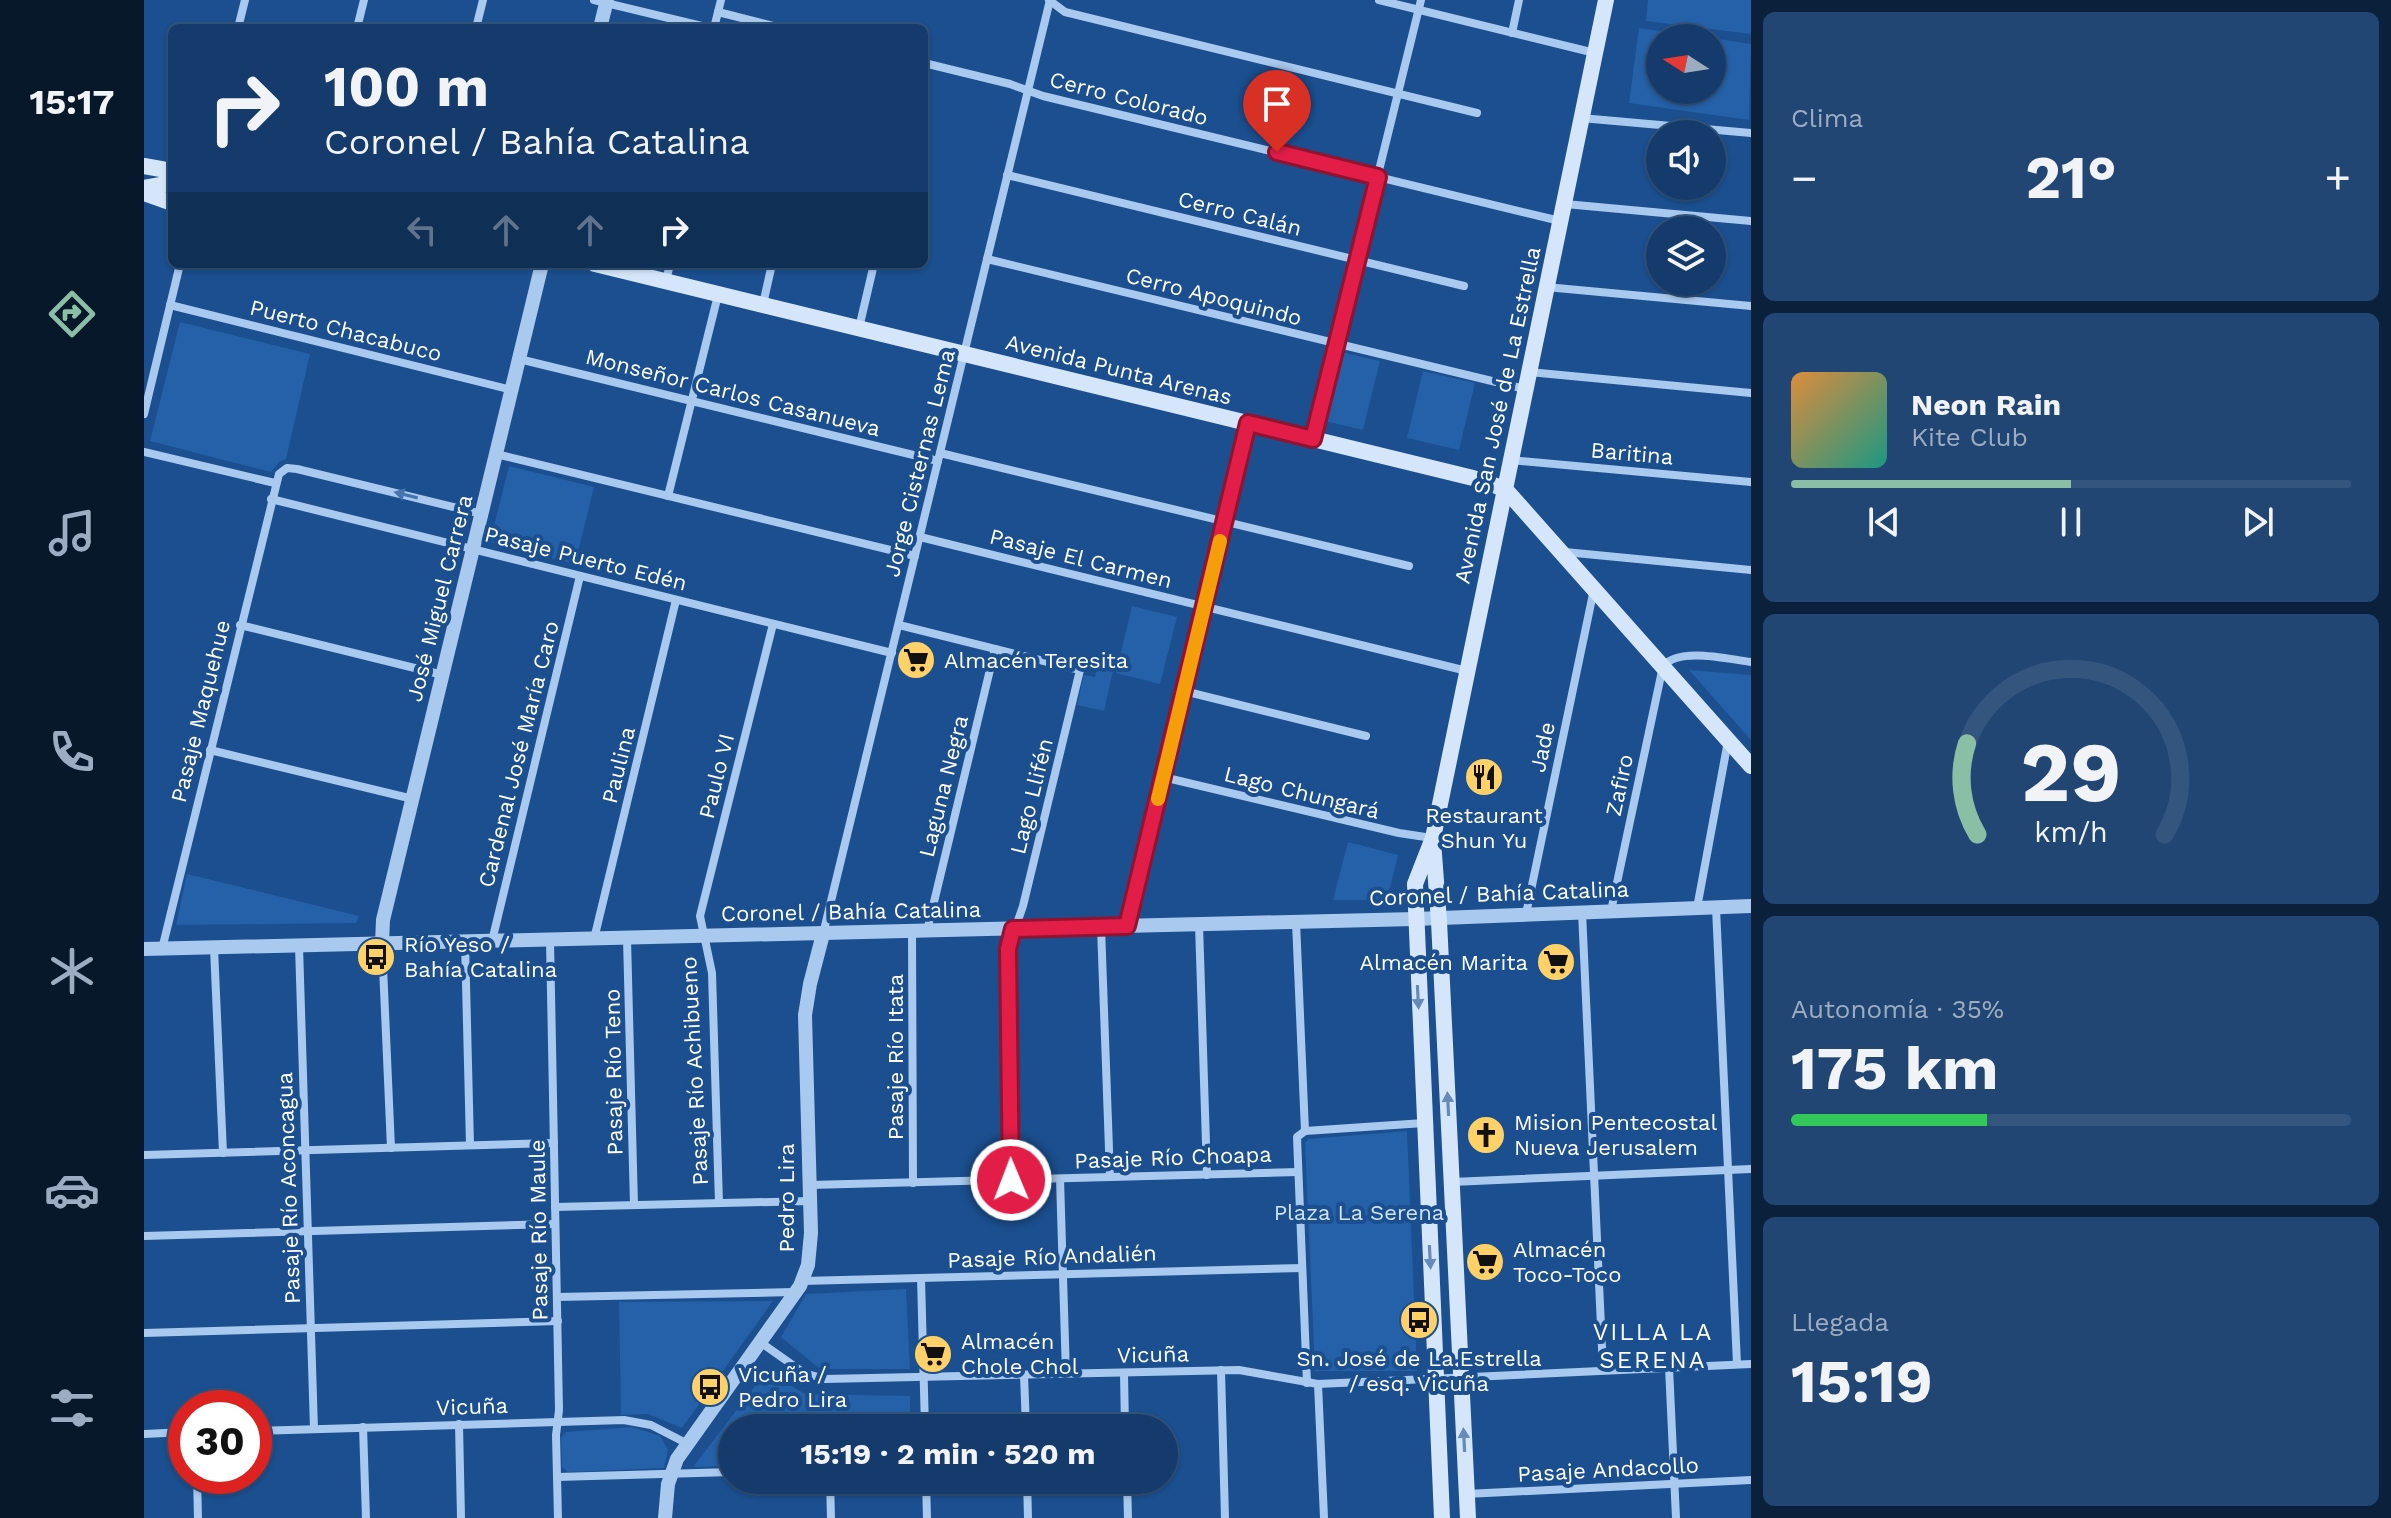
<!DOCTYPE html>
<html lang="es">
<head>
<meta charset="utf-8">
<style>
	body { margin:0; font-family:"Work Sans",sans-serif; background:#214673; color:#f1f3f6; height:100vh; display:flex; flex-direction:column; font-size:30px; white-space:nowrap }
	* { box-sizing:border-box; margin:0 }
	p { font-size:26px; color:#9dadc1 }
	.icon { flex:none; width:44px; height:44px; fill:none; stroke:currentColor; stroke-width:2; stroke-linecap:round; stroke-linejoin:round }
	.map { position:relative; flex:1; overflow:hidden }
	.details { display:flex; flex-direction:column; gap:12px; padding:12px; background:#0b203b; width:640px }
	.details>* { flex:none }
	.hud { position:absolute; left:24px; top:24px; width:760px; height:244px; border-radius:12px; box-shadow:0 2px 6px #0004,0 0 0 2px #33557e; background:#143b6b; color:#f1f3f6; overflow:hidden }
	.needle { width:52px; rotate:282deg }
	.tools { position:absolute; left:1502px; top:24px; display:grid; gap:16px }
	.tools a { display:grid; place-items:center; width:80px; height:80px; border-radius:50%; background:#143b6b; box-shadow:0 2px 6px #0004,0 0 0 2px #33557e; font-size:40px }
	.speed { position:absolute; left:24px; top:1390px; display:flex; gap:16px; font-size:40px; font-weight:700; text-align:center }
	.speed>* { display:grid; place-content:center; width:104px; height:104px; border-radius:50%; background:#143b6b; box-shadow:0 2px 6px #0004,0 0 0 2px #33557e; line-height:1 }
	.speed .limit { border:12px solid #d22; background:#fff; color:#111 }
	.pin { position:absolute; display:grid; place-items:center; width:68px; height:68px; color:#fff; margin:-82px -34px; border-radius:50% 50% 50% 0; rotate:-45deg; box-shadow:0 0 8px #0007 }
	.pin .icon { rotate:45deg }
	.me { position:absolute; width:88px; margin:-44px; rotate:359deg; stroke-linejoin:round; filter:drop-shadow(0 0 6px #0008) }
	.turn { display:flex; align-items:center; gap:28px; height:168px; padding:0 24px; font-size:36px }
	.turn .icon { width:104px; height:104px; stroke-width:2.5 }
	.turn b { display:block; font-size:56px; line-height:68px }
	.lanes { display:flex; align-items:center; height:76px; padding:0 24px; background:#0003; justify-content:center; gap:40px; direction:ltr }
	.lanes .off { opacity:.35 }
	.big { font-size:60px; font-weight:700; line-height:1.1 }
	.details .widget { flex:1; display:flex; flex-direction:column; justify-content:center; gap:12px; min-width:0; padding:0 28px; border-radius:12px; background:#214673 }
	.details .dial { align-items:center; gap:0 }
	.dial svg { height:208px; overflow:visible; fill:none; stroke:#33557e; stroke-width:7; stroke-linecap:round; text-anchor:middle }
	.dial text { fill:#f1f3f6; stroke:none }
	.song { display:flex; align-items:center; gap:24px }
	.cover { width:96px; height:96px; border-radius:12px; background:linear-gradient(135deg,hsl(30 70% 55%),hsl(170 70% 35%)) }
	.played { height:8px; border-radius:4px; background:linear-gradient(90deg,#8abfa5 50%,#33557e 50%) }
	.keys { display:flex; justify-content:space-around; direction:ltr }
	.heat { display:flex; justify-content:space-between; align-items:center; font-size:44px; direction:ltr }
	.charge { height:12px; border-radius:6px; background:linear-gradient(90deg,#34c759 35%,#33557e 0) }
	.trip { position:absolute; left:574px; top:1414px; width:460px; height:80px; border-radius:40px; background:#143b6b; box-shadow:0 2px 6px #0004,0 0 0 2px #33557e; font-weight:700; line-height:80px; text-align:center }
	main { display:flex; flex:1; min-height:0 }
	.tabs { display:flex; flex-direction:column; width:144px; justify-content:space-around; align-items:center; background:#08182b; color:#9dadc1 }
	.tabs .icon { width:56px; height:56px }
	.tabs .active { color:#8abfa5 }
	.tabs b { font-size:36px; color:#f1f3f6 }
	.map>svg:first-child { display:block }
</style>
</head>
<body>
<main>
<nav class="tabs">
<b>15:17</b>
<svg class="icon active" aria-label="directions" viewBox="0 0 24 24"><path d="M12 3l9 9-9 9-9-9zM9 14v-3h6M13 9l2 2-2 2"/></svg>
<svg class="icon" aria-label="music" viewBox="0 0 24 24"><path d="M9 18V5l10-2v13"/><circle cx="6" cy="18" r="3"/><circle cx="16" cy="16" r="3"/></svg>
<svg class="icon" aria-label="phone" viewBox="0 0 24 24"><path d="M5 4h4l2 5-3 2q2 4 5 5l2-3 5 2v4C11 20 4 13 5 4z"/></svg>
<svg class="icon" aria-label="climate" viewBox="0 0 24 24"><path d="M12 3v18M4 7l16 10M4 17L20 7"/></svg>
<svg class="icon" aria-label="car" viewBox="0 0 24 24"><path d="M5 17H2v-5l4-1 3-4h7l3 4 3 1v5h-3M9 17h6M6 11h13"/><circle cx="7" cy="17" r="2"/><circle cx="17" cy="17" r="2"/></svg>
<svg class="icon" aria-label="filters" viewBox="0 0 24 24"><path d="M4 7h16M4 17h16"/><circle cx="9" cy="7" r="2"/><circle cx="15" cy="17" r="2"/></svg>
</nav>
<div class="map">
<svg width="1607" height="1518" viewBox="0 0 1607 1518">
	<rect width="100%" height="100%" fill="#1b4f8f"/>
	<g fill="#2461a8">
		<polygon points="1504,0 1607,0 1607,34 1502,21"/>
		<polygon points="1495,28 1566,38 1516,38 1516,90 1568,90 1568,38 1607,44 1605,120 1485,103"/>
		<polygon points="36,322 166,354 142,459 135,462 127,472 6,441"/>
		<polygon points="1197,352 1236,361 1219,430 1181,421"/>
		<polygon points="1279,371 1331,383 1315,450 1263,438"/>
		<polygon points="365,466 450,487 431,564 346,542"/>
		<polygon points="988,606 1033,617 1016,684 972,673"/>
		<polygon points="954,662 970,666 960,711 933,705 940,675 951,677"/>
		<polygon points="1545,670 1607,675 1607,740"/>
		<polygon points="1204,842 1254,855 1243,900 1189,900"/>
		<polygon points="43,874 215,916 212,923 32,925"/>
		<polygon points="1263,1131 1273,1371 1171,1371 1161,1143 1164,1139"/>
		<polygon points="762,1289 766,1369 676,1369 637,1337 662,1294"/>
		<polygon points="629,1301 538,1428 504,1414 477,1415 475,1302"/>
		<polygon points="621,1373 627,1373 661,1394 766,1396 766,1428 588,1428 588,1466 549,1467"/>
		<polygon points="488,1427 516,1436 524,1450 520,1468 424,1472 418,1467 417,1438 422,1432"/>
	</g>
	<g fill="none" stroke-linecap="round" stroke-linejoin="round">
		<g stroke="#a9c9ee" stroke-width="8">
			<polyline points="450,0 566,28"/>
			<polyline points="905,0 921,12 1333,113"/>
			<polyline points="1235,0 1451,53"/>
			<polyline points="574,12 637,28"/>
			<polyline points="94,28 101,0"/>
			<polyline points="213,28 220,0"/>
			<polyline points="332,28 339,0"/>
			<polyline points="570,28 577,0"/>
			<polyline points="1368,33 1375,0"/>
			<polyline points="780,63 866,84 899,96 1416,221"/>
			<polyline points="1437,118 1607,133"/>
			<polyline points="863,175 1320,286"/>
			<polyline points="1421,204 1607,221"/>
			<polyline points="843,259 1381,389"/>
			<polyline points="522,281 526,264"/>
			<polyline points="1402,287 1607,306"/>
			<polyline points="619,304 628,264"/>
			<polyline points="26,305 368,390"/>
			<polyline points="715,328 730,264"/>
			<polyline points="375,359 794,461"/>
			<polyline points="1385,372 1607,393"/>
			<polyline points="0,414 36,264"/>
			<polyline points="1169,438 1277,0"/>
			<polyline points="0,452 131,483"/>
			<polyline points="796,453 1265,566"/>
			<polyline points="352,454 771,556"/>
			<polyline points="1366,460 1607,482"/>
			<polyline points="524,496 574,295"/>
			<polyline points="127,499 748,653"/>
			<polyline points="776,537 1323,671"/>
			<polyline points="1421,552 1607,570"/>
			<polyline points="96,625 299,675"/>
			<polyline points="755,625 936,670 879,906 864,949 867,1180"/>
			<polyline points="1040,691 1222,736"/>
			<polyline points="66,750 269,799"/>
			<polyline points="1019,777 1255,833 1288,838"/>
			<polyline points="1553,908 1584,741"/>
			<polyline points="1572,908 1593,1364"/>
			<path d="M1467,911L1519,666C1536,647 1583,659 1607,662"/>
			<polyline points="1438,912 1459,1370"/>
			<polyline points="1382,914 1450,589"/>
			<polyline points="1152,922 1161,1131"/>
			<polyline points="1055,924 1063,1175"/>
			<polyline points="983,926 1104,423"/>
			<polyline points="957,927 966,1177"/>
			<polyline points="783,931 851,649"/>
			<polyline points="768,932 769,1183"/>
			<polyline points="679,934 906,0"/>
			<polyline points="450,939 532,600"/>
			<polyline points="483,939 490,1205"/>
			<polyline points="406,940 415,1410 412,1435 414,1518"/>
			<polyline points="348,941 436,576"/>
			<polyline points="321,942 326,1145"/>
			<polyline points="238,944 247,1148"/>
			<polyline points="155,946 170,1429"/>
			<polyline points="70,948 79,1153"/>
			<polyline points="18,949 135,474 143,468 153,469 338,514"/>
			<polyline points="0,1155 410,1143"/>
			<polyline points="916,1179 922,1374"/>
			<polyline points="1308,1182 1607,1169"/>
			<polyline points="666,1185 1154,1172"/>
			<polyline points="575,1203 568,973 556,916 629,624"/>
			<polyline points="411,1207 666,1201"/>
			<polyline points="0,1236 411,1224"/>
			<polyline points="777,1278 781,1428"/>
			<polyline points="658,1281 1158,1268"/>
			<polyline points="413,1297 650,1292"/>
			<polyline points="0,1333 414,1321"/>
			<polyline points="616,1342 660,1373 681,1379 1095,1370 1174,1384 1607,1364"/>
			<polyline points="1525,1367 1532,1518"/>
			<polyline points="1077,1370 1081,1518"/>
			<polyline points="980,1373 981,1428"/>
			<polyline points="880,1375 882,1428"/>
			<polyline points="1163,1383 1153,1137 1161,1131 1280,1123"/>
			<polyline points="1174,1384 1180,1518"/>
			<polyline points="315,1424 317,1518"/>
			<polyline points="219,1427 222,1518"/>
			<polyline points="110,1431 480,1420 507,1425 542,1443"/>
			<polyline points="0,1434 42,1432"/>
			<polyline points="53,1476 54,1518"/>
			<polyline points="413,1477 588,1472"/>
			<polyline points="686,1480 687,1518"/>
			<polyline points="782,1480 783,1518"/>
			<polyline points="883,1480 884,1518"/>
			<polyline points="983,1480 984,1518"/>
			<polyline points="1322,1494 1607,1480"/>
		</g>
		<g stroke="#a9c9ee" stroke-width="14">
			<polyline points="456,28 463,0"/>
			<polyline points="238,944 239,920 398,264"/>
			<polyline points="0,949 1271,919 1607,906"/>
			<polyline points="521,1518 524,1484 533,1459 656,1286 664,1265 667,1233 661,1015 666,984 679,934"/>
		</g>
		<g stroke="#d6e6fa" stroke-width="16">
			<polyline points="0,166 28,171"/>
			<polyline points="0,188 28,183"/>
			<polyline points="0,193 28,203"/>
			<polyline points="451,264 1329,478 1361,489 1607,766"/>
			<polyline points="1289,841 1295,921 1324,1518"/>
			<polyline points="1298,1518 1271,884 1289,838 1462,0"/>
		</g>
	</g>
	<defs><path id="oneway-solid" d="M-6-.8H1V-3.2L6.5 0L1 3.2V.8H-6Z" transform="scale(2)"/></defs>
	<use fill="#4674ac" href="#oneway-solid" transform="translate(262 495) rotate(-166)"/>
	<g fill="#668bba">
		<use href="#oneway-solid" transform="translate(1274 997) rotate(87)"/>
		<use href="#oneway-solid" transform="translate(1304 1104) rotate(-93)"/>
		<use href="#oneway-solid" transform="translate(1286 1257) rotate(87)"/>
		<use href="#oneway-solid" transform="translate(1320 1440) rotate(-93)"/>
	</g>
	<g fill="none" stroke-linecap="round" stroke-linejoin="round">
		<g stroke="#92132f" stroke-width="20">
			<polyline id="route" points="867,1180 864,949 869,929 983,926 1104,423 1169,439 1234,177 1133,152"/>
		</g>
		<use href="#route" stroke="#e11d48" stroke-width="14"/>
		<polyline stroke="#f59e0b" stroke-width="14" points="1014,799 1076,541"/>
	</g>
	<defs>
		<g id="supermarket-disc" transform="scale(2)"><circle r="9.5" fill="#ffd166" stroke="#1b4f8f"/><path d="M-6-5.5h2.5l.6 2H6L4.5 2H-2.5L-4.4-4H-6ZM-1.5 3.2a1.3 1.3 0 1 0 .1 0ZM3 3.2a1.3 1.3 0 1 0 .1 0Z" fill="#111"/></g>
		<g id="restaurant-disc" transform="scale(2)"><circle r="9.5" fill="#ffd166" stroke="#1b4f8f"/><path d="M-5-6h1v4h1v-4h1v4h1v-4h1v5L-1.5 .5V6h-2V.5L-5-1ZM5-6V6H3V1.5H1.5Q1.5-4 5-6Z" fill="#111"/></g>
		<g id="bus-disc" transform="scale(2)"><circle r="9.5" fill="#ffd166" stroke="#1b4f8f"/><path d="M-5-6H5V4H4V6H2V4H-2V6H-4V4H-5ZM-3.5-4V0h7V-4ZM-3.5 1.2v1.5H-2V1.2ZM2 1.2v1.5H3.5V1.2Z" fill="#111"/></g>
		<g id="church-disc" transform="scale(2)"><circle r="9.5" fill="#ffd166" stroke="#1b4f8f"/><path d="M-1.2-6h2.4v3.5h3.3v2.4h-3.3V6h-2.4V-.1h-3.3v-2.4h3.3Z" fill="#111"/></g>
	</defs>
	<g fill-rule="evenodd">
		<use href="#supermarket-disc" x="772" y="660"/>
		<use href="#restaurant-disc" x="1340" y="777"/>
		<use href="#bus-disc" x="232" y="957"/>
		<use href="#supermarket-disc" x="1412" y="962"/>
		<use href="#church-disc" x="1342" y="1135"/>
		<use href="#supermarket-disc" x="1341" y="1262"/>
		<use href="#bus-disc" x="1275" y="1320"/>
		<use href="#supermarket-disc" x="789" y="1354"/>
		<use href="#bus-disc" x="566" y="1387"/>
	</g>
	<g text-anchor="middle" stroke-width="8" stroke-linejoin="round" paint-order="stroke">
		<g font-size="22" fill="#fff" stroke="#1b4f8f">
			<text transform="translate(985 98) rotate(14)" y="8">Cerro Colorado</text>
			<text transform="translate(1096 213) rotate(14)" y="8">Cerro Calán</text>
			<text transform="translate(1070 296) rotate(14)" y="8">Cerro Apoquindo</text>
			<text transform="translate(202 330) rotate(14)" y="8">Puerto Chacabuco</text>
			<text transform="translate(975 369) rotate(14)" y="8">Avenida Punta Arenas</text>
			<text transform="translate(589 392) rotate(14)" y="8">Monseñor Carlos Casanueva</text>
			<text transform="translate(1353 415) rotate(-78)" y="8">Avenida San José de La Estrella</text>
			<text transform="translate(1488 453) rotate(5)" y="8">Baritina</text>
			<text transform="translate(775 463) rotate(-76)" y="8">Jorge Cisternas Lema</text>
			<text transform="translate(442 558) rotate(14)" y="8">Pasaje Puerto Edén</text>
			<text transform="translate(937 558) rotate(14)" y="8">Pasaje El Carmen</text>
			<text transform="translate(295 598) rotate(-76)" y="8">José Miguel Carrera</text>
			<text transform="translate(56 711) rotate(-76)" y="8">Pasaje Maquehue</text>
			<text transform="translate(1398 747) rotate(-78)" y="8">Jade</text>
			<text transform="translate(374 754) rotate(-76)" y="8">Cardenal José María Caro</text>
			<text transform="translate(474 765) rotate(-76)" y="8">Paulina</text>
			<text transform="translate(572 776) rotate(-76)" y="8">Paulo VI</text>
			<text transform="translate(1475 785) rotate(-78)" y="8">Zafiro</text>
			<text transform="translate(799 786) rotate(-76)" y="8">Laguna Negra</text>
			<text transform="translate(1158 792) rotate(14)" y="8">Lago Chungará</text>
			<text transform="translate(887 796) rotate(-76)" y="8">Lago Llifén</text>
			<text transform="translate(1355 893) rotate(-2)" y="8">Coronel / Bahía Catalina</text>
			<text transform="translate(707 911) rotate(-1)" y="8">Coronel / Bahía Catalina</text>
			<text transform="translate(751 1057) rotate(-90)" y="8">Pasaje Río Itata</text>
			<text transform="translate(550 1071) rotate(-93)" y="8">Pasaje Río Achibueno</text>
			<text transform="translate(469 1072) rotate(-91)" y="8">Pasaje Río Teno</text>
			<text transform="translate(1029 1157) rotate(-2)" y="8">Pasaje Río Choapa</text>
			<text transform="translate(144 1188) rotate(-92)" y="8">Pasaje Río Aconcagua</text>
			<text transform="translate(642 1198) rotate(-90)" y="8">Pedro Lira</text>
			<text transform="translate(394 1230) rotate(-91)" y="8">Pasaje Río Maule</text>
			<text transform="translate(908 1256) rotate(-2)" y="8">Pasaje Río Andalién</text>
			<text transform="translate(1009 1354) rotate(-1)" y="8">Vicuña</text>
			<text transform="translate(328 1406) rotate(-2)" y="8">Vicuña</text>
			<text transform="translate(1464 1469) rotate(-3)" y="8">Pasaje Andacollo</text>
		</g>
		<g font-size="22" fill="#fff" stroke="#1b4f8f" text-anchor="start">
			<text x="800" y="668">Almacén Teresita</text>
			<text x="1340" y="823" text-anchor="middle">Restaurant<tspan x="1340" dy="25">Shun Yu</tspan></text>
			<text x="260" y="952">Río Yeso /<tspan x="260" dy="25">Bahía Catalina</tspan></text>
			<text x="1384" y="970" text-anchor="end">Almacén Marita</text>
			<text x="1370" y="1130">Mision Pentecostal<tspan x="1370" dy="25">Nueva Jerusalem</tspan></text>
			<text x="1369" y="1257">Almacén<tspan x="1369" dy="25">Toco-Toco</tspan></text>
			<text x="817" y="1349">Almacén<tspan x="817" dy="25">Chole Chol</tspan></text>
			<text x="1275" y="1366" text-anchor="middle">Sn. José de La.Estrella<tspan x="1275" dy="25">/ esq. Vicuña</tspan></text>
			<text x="594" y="1382">Vicuña /<tspan x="594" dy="25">Pedro Lira</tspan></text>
		</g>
		<g font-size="22" fill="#cfe3fa" stroke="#1b4f8f">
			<text x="1215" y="1220">Plaza La Serena</text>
		</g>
		<g font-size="24" letter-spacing="2" fill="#fff" stroke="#1b4f8f">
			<text x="1509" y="1340">VILLA LA<tspan x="1509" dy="28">SERENA</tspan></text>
		</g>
	</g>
</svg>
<div class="tools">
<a><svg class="needle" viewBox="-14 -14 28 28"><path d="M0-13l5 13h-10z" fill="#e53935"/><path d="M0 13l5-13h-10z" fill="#9dadc1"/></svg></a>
<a><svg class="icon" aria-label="sound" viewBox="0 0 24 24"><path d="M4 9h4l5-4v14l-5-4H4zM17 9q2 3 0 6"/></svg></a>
<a><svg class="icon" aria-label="layers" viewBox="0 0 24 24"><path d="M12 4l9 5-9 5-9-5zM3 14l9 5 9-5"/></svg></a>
</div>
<div class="speed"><div class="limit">30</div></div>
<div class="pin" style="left:1133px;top:152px;background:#d93025"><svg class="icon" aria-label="arrive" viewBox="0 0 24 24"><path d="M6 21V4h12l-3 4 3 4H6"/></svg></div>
<svg class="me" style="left:867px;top:1180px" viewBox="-20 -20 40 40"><circle r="17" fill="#e11d48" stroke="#fff" stroke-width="3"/><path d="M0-11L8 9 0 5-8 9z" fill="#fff"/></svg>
<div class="trip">15:19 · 2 min · 520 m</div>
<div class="hud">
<div class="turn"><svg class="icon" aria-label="right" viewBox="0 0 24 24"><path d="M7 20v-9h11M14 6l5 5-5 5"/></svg><div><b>100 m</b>Coronel / Bahía Catalina</div></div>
<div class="lanes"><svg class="icon off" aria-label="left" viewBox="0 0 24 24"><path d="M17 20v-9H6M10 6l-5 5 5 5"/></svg><svg class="icon off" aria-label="ahead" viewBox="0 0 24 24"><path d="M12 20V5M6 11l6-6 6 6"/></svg><svg class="icon off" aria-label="ahead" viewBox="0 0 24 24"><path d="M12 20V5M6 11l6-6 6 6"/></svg><svg class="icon" aria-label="right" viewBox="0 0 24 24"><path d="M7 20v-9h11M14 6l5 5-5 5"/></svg></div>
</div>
</div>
<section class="details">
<div class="widget"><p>Clima</p>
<div class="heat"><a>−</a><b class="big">21°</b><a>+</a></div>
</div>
<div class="widget">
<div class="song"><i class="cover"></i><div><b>Neon Rain</b><p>Kite Club</p></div></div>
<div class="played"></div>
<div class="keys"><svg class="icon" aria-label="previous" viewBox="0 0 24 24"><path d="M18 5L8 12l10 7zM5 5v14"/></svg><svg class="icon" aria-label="pause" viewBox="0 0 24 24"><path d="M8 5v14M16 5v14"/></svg><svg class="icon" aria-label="next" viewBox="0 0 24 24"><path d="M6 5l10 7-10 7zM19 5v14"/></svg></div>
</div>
<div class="widget dial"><svg viewBox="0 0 100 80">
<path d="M14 69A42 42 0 1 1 86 69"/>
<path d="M14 69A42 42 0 0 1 10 34" stroke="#8abfa5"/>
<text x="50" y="56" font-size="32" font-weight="700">29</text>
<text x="50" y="72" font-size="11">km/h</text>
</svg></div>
<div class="widget"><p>Autonomía · 35%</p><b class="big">175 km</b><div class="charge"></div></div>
<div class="widget"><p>Llegada</p><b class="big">15:19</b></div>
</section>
</main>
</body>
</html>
